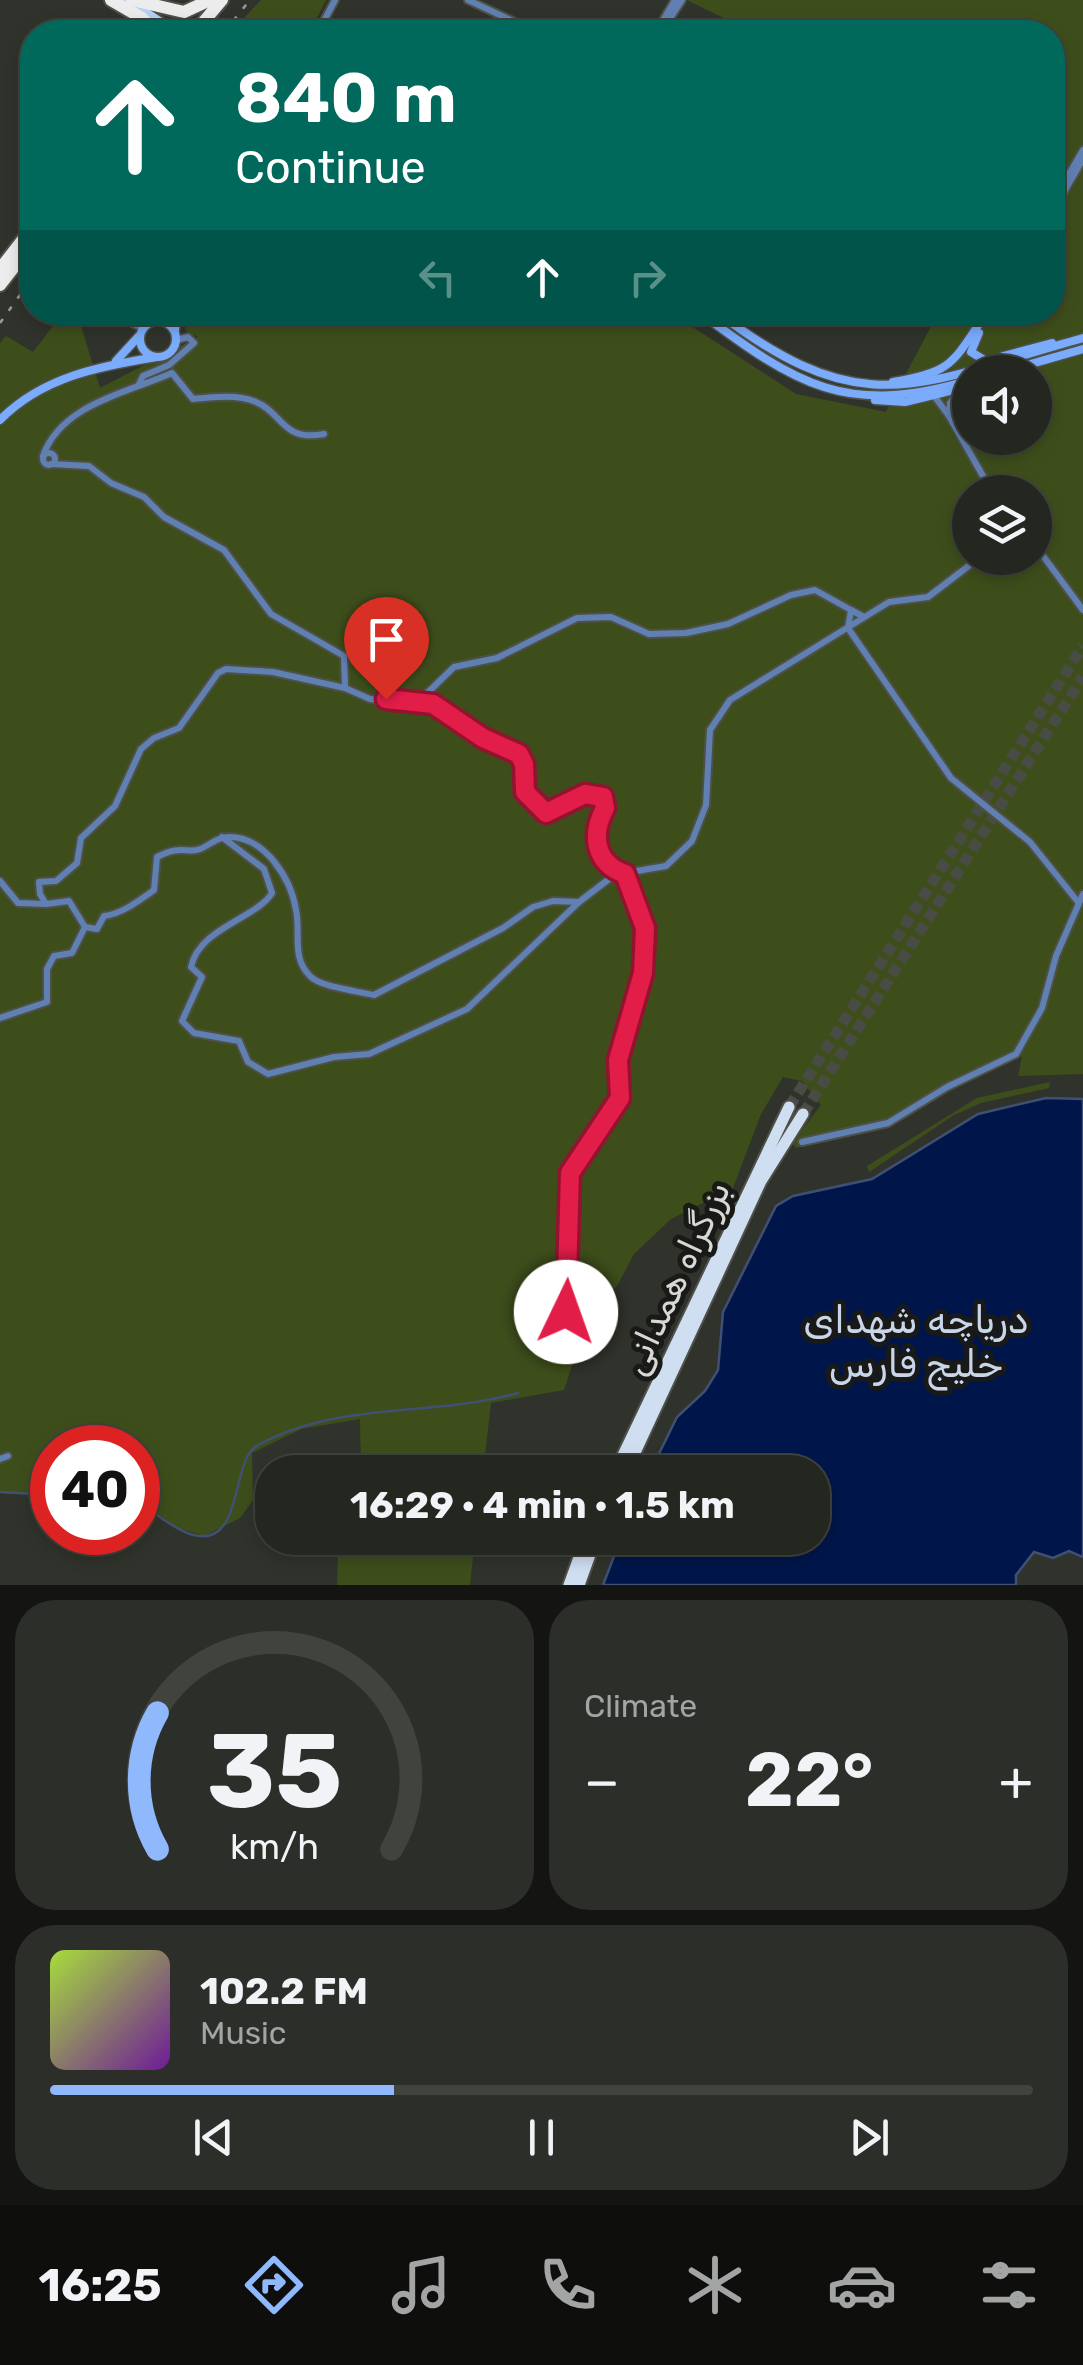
<!DOCTYPE html>
<html lang="en">
<head>
<meta charset="utf-8">
<style>
	body { margin:0; font-family:Rubik,"Noto Sans Arabic",sans-serif; background:#2c2e29; color:#f1f3f6; height:100vh; display:flex; flex-direction:column; font-size:38px; white-space:nowrap }
	* { box-sizing:border-box; margin:0 }
	p { font-size:32px; color:#a3a5a5 }
	.icon { flex:none; width:55px; height:55px; fill:none; stroke:currentColor; stroke-width:2; stroke-linecap:round; stroke-linejoin:round }
	.map { position:relative; height:1585px; overflow:hidden }
	.side { display:flex; flex-direction:column; gap:15px; padding:15px; background:#141512; flex:1 }
	.side>* { flex:none }
	.guide { position:absolute; left:20px; top:20px; width:1045px; height:305px; border-radius:40px; box-shadow:0 5px 15px #0003,0 0 0 2px #41433e; background:#00695c; color:#fff; overflow:hidden }
	.buttons { position:absolute; left:952px; top:355px; display:grid; gap:20px }
	.buttons a { display:grid; place-items:center; width:100px; height:100px; border-radius:50%; background:#242620; box-shadow:0 5px 15px #0003,0 0 0 2px #41433e; font-size:50px }
	.speed { position:absolute; left:30px; top:1425px; display:flex; gap:20px; font-size:50px; font-weight:700; text-align:center }
	.speed>* { display:grid; place-content:center; width:130px; height:130px; border-radius:50%; background:#242620; box-shadow:0 5px 15px #0003,0 0 0 2px #41433e; line-height:1 }
	.speed .limit { border:15px solid #d22; background:#fff; color:#111 }
	.pin { position:absolute; display:grid; place-items:center; width:85px; height:85px; color:#fff; margin:-102px -42px; border-radius:50% 50% 50% 0; rotate:-45deg; box-shadow:0 0 10px #0007 }
	.pin .icon { rotate:45deg }
	.me { position:absolute; width:110px; margin:-55px; rotate:3deg; stroke-linejoin:round; filter:drop-shadow(0 0 8px #0008) }
	.turn { display:flex; align-items:center; gap:35px; height:210px; padding:0 50px; font-size:45px }
	.turn .icon { width:130px; height:130px; stroke-width:2.5 }
	.turn b { display:block; font-size:70px; line-height:85px }
	.lanes { display:flex; align-items:center; height:95px; padding:0 50px; background:#0003; justify-content:center; gap:50px; direction:ltr }
	.lanes .off { opacity:.35 }
	.big { font-size:75px; font-weight:700; line-height:1.1 }
	.side .tile { flex:1; display:flex; flex-direction:column; justify-content:center; gap:15px; min-width:0; padding:0 35px; border-radius:40px; background:#2c2e29 }
	.side .dial { align-items:center; gap:0 }
	.dial svg { height:260px; overflow:visible; fill:none; stroke:#41433e; stroke-width:7; stroke-linecap:round; text-anchor:middle }
	.dial text { fill:#f1f3f6; stroke:none }
	.song { display:flex; align-items:center; gap:30px }
	.cover { width:120px; height:120px; border-radius:15px; background:linear-gradient(135deg,hsl(80 70% 55%),hsl(280 70% 35%)) }
	.played { height:10px; border-radius:5px; background:linear-gradient(90deg,#8fb8fd 35%,#41433e 35%) }
	.keys { display:flex; justify-content:space-around; direction:ltr }
	.heat { display:flex; justify-content:space-between; align-items:center; font-size:55px; direction:ltr }
	.side .tiles { flex:1; display:grid; gap:15px; grid-template-columns:1fr 1fr }
	.tile:last-child { grid-column:span 2 }
	.trip { position:absolute; left:255px; top:1455px; width:575px; height:100px; border-radius:40px; background:#242620; box-shadow:0 5px 15px #0003,0 0 0 2px #41433e; font-weight:700; line-height:100px; text-align:center }
	.tabs { display:flex; height:160px; justify-content:space-around; align-items:center; background:#0e0f0d; color:#a3a5a5 }
	.tabs .icon { width:70px; height:70px }
	.tabs .active { color:#8fb8fd }
	.tabs b { font-size:45px; color:#f1f3f6 }
	.map>svg:first-child { display:block }
</style>
</head>
<body>
<div class="map">
<svg width="1083" height="1585" viewBox="0 0 1083 1585">
	<rect width="100%" height="100%" fill="#30332b"/>
	<g fill="#3e4e1b" fill-rule="evenodd">
		<polygon points="261,0 326,0 310,32 231,32"/>
		<path d="M687,0H1083V1074L1018,1076L1022,1056L964,1080L908,1117L875,1131L796,1148L792,1143L821,1105L802,1081L783,1077L761,1114L733,1188L671,1219L634,1254L617,1286L579,1319L583,1332L564,1390L491,1403L483,1472H361L360,1419L301,1429L252,1453L253,1500L240,1518L204,1536L174,1527L138,1504V1448H52V1496L0,1493V343L6,336L33,352L63,313H77L100,388L198,337L185,330L187,313H671L796,394L886,412L938,313L1052,312V32H752ZM970,372H1035V438H970ZM970,492H1035V558H970Z"/>
		<polygon points="1050,1082 1049,1088 981,1103 954,1115 869,1172 867,1166 977,1098"/>
		<polygon points="357,1538 475,1538 470,1585 337,1585 338,1555"/>
	</g>
	<polygon fill="#00164a" stroke="#405073" stroke-width="2.5" points="1046,1098 1083,1099 1083,1557 1069,1551 1053,1558 1034,1552 1016,1575 1016,1585 603,1585 621,1538 812,1538 812,1472 650,1472 677,1417 705,1391 718,1370 723,1312 776,1206 793,1196 872,1179 978,1114"/>
	<g fill="none" stroke-linecap="round" stroke-linejoin="round">
		<g stroke="#405073" stroke-width="2.5">
			<polyline points="0,1492 52,1495"/>
			<path d="M138,1502C154,1512 172,1528 190,1534C237,1550 233,1482 248,1455C252,1447 264,1442 272,1438C351,1402 437,1416 518,1393"/>
		</g>
		<g stroke="#494c44" stroke-width="11" stroke-dasharray="11 5.5" stroke-linecap="butt">
			<polyline points="789,1107 1083,646"/>
			<polyline points="803,1114 1083,677"/>
		</g>
		<g stroke="#4e5149" stroke-width="10">
			<g id="tertiary">
				<polyline points="468,0 536,32"/>
				<polyline points="318,32 335,0"/>
				<polyline points="656,32 675,0"/>
				<polyline points="661,32 682,0"/>
				<polyline points="1052,203 1083,150"/>
				<polyline points="1052,213 1083,159"/>
				<polyline points="111,312 142,328"/>
				<polyline points="139,384 143,376 169,365 194,343 188,337 176,340"/>
				<polyline points="935,397 949,416 950,403 959,391"/>
				<polyline points="949,416 992,492"/>
				<circle cx="49" cy="459" r="6"/>
				<path d="M43,456C61,404 129,392 172,373L193,399C212,397 238,394 256,402C283,413 282,442 324,434"/>
				<polyline points="51,464 89,466 111,483 144,497 164,517 224,550 271,614 344,656 345,688"/>
				<polyline points="1035,545 1083,610"/>
				<polyline points="864,617 851,610 848,628 951,778 1030,842 1078,902"/>
				<polyline points="419,701 454,667 497,658 577,618 611,617 649,634 686,633 728,624 791,595 815,590 851,610"/>
				<path d="M222,837L264,869L272,893C257,918 199,928 191,967L202,977L182,1021L194,1033L239,1041L248,1062L268,1074L334,1057L369,1054L467,1009L579,902L553,901L533,907L503,928L374,995C357,991 320,987 310,976C291,957 301,934 296,910C291,879 265,836 228,837C217,837 210,845 200,849C188,854 181,844 157,857L154,890C140,900 122,914 104,916L97,929L85,927L69,901L46,904L40,894L39,882L56,881L77,863L81,838L115,806L141,749L154,738L179,728L218,673L226,669L273,672L345,688L370,699L433,705L471,732L519,754L525,764L523,786L540,810L553,812L590,792L603,797C610,819 581,832 606,860"/>
				<polygon points="603,860 608,862 607,866 603,865"/>
				<polyline points="608,865 625,873 666,866 692,841 706,805 710,730 730,700 889,602 928,597 979,558"/>
				<polyline points="0,881 18,903 46,904"/>
				<polyline points="0,1018 47,1002 47,969 54,956 72,953 85,927"/>
				<polyline points="802,1142 888,1123 947,1087 1016,1054 1042,1008 1056,956 1083,894"/>
				<polyline points="566,1322 570,1173 620,1098 618,1060 643,973 645,929 625,873 609,879 579,902"/>
				<polyline points="0,1459 8,1456"/>
			</g>
		</g>
		<g stroke="#4e5149" stroke-width="11">
			<g id="secondary">
				<path d="M699,312C797,385 846,417 970,380"/>
				<path d="M717,312C866,426 919,383 1083,338"/>
				<circle cx="158" cy="339" r="18"/>
				<polyline points="175,330 177,312"/>
				<polyline points="979,333 971,352 986,361"/>
				<polyline points="1003,356 1052,343"/>
				<polyline points="116,361 139,336"/>
				<polyline points="1003,372 1083,349"/>
				<path d="M893,382C954,372 953,362 987,312"/>
				<polyline points="875,400 905,402 970,386"/>
				<path d="M0,420C42,377 100,366 157,357"/>
			</g>
		</g>
		<g stroke="#4e5149" stroke-width="14">
			<polyline id="primary" points="126,0 174,32"/>
		</g>
		<g stroke="#4e5149" stroke-width="15">
			<g id="trunk">
				<polyline points="615,1472 789,1107"/>
				<polyline points="626,1472 761,1181 803,1114"/>
				<polyline points="569,1585 586,1538"/>
				<polyline points="579,1585 596,1538"/>
			</g>
		</g>
		<g stroke="#4e5149" stroke-width="16">
			<g id="motorway">
				<polyline points="111,0 142,18 155,32"/>
				<polyline points="132,0 184,12 210,0"/>
				<polyline points="195,32 222,0"/>
				<polyline points="0,269 32,228"/>
				<polyline points="0,285 32,244"/>
			</g>
		</g>
		<use href="#tertiary" stroke="#6180b2" stroke-width="6"/>
		<use href="#secondary" stroke="#7bacfc" stroke-width="8"/>
		<use href="#primary" stroke="#b5cff8" stroke-width="10"/>
		<use href="#trunk" stroke="#d0def2" stroke-width="11"/>
		<use href="#motorway" stroke="#ececec" stroke-width="12"/>
		<g stroke="#989b94" stroke-width="2.5" stroke-dasharray="5 10" stroke-linecap="butt">
			<polyline points="224,32 250,0"/>
			<polyline points="0,323 32,278"/>
		</g>
	</g>
	<g fill="none" stroke-linecap="round" stroke-linejoin="round">
		<g stroke="#92132f" stroke-width="25">
			<path id="route" d="M386,699L433,704L483,738L519,754L524,764L525,792L546,813L585,794L603,797L605,808C591,834 594,863 625,874L645,928L643,973L618,1060L620,1098L570,1173L566,1312"/>
		</g>
		<use href="#route" stroke="#e11d48" stroke-width="18"/>
	</g>
	<g text-anchor="middle" stroke-width="10" stroke-linejoin="round" paint-order="stroke">
		<g font-size="35" fill="#d6d8d3" stroke="#191a17">
			<text transform="translate(676 1278) rotate(-65)" y="12">بزرگراه همدانی</text>
		</g>
		<g font-size="38" font-style="italic" fill="#c9d6ea" stroke="#191a17">
			<text x="916" y="1333">دریاچه شهدای<tspan x="916" dy="44">خلیج فارس</tspan></text>
		</g>
	</g>
</svg>
<div class="buttons">
<a><svg class="icon" aria-label="sound" viewBox="0 0 24 24"><path d="M4 9h4l5-4v14l-5-4H4zM17 9q2 3 0 6"/></svg></a>
<a><svg class="icon" aria-label="layers" viewBox="0 0 24 24"><path d="M12 4l9 5-9 5-9-5zM3 14l9 5 9-5"/></svg></a>
</div>
<div class="speed"><div class="limit">40</div></div>
<div class="pin" style="left:386px;top:699px;background:#d93025"><svg class="icon" aria-label="arrive" viewBox="0 0 24 24"><path d="M6 21V4h12l-3 4 3 4H6"/></svg></div>
<svg class="me" style="left:566px;top:1312px" viewBox="-20 -20 40 40"><circle r="19" fill="#fff"/><path d="M0-13L10 11 0 6-10 11z" fill="#e11d48"/></svg>
<div class="trip">16:29 · 4 min · 1.5 km</div>
<div class="guide">
<div class="turn"><svg class="icon" aria-label="ahead" viewBox="0 0 24 24"><path d="M12 20V5M6 11l6-6 6 6"/></svg><div><b>840 m</b>Continue</div></div>
<div class="lanes"><svg class="icon off" aria-label="left" viewBox="0 0 24 24"><path d="M17 20v-9H6M10 6l-5 5 5 5"/></svg><svg class="icon" aria-label="ahead" viewBox="0 0 24 24"><path d="M12 20V5M6 11l6-6 6 6"/></svg><svg class="icon off" aria-label="right" viewBox="0 0 24 24"><path d="M7 20v-9h11M14 6l5 5-5 5"/></svg></div>
</div>
</div>
<section class="side">
<div class="tiles">
<div class="tile dial"><svg viewBox="0 0 100 80">
<path d="M14 69A42 42 0 1 1 86 69"/>
<path d="M14 69A42 42 0 0 1 14 27" stroke="#8fb8fd"/>
<text x="50" y="56" font-size="32" font-weight="700">35</text>
<text x="50" y="72" font-size="11">km/h</text>
</svg></div>
<div class="tile"><p>Climate</p>
<div class="heat"><a>−</a><b class="big">22°</b><a>+</a></div>
</div>
<div class="tile">
<div class="song"><i class="cover"></i><div><b>102.2 FM</b><p>Music</p></div></div>
<div class="played"></div>
<div class="keys"><svg class="icon" aria-label="previous" viewBox="0 0 24 24"><path d="M18 5L8 12l10 7zM5 5v14"/></svg><svg class="icon" aria-label="pause" viewBox="0 0 24 24"><path d="M8 5v14M16 5v14"/></svg><svg class="icon" aria-label="next" viewBox="0 0 24 24"><path d="M6 5l10 7-10 7zM19 5v14"/></svg></div>
</div>
</div>
</section>
<nav class="tabs">
<b>16:25</b>
<svg class="icon active" aria-label="directions" viewBox="0 0 24 24"><path d="M12 3l9 9-9 9-9-9zM9 14v-3h6M13 9l2 2-2 2"/></svg>
<svg class="icon" aria-label="music" viewBox="0 0 24 24"><path d="M9 18V5l10-2v13"/><circle cx="6" cy="18" r="3"/><circle cx="16" cy="16" r="3"/></svg>
<svg class="icon" aria-label="phone" viewBox="0 0 24 24"><path d="M5 4h4l2 5-3 2q2 4 5 5l2-3 5 2v4C11 20 4 13 5 4z"/></svg>
<svg class="icon" aria-label="climate" viewBox="0 0 24 24"><path d="M12 3v18M4 7l16 10M4 17L20 7"/></svg>
<svg class="icon" aria-label="car" viewBox="0 0 24 24"><path d="M5 17H2v-5l4-1 3-4h7l3 4 3 1v5h-3M9 17h6M6 11h13"/><circle cx="7" cy="17" r="2"/><circle cx="17" cy="17" r="2"/></svg>
<svg class="icon" aria-label="filters" viewBox="0 0 24 24"><path d="M4 7h16M4 17h16"/><circle cx="9" cy="7" r="2"/><circle cx="15" cy="17" r="2"/></svg>
</nav>
</body>
</html>
